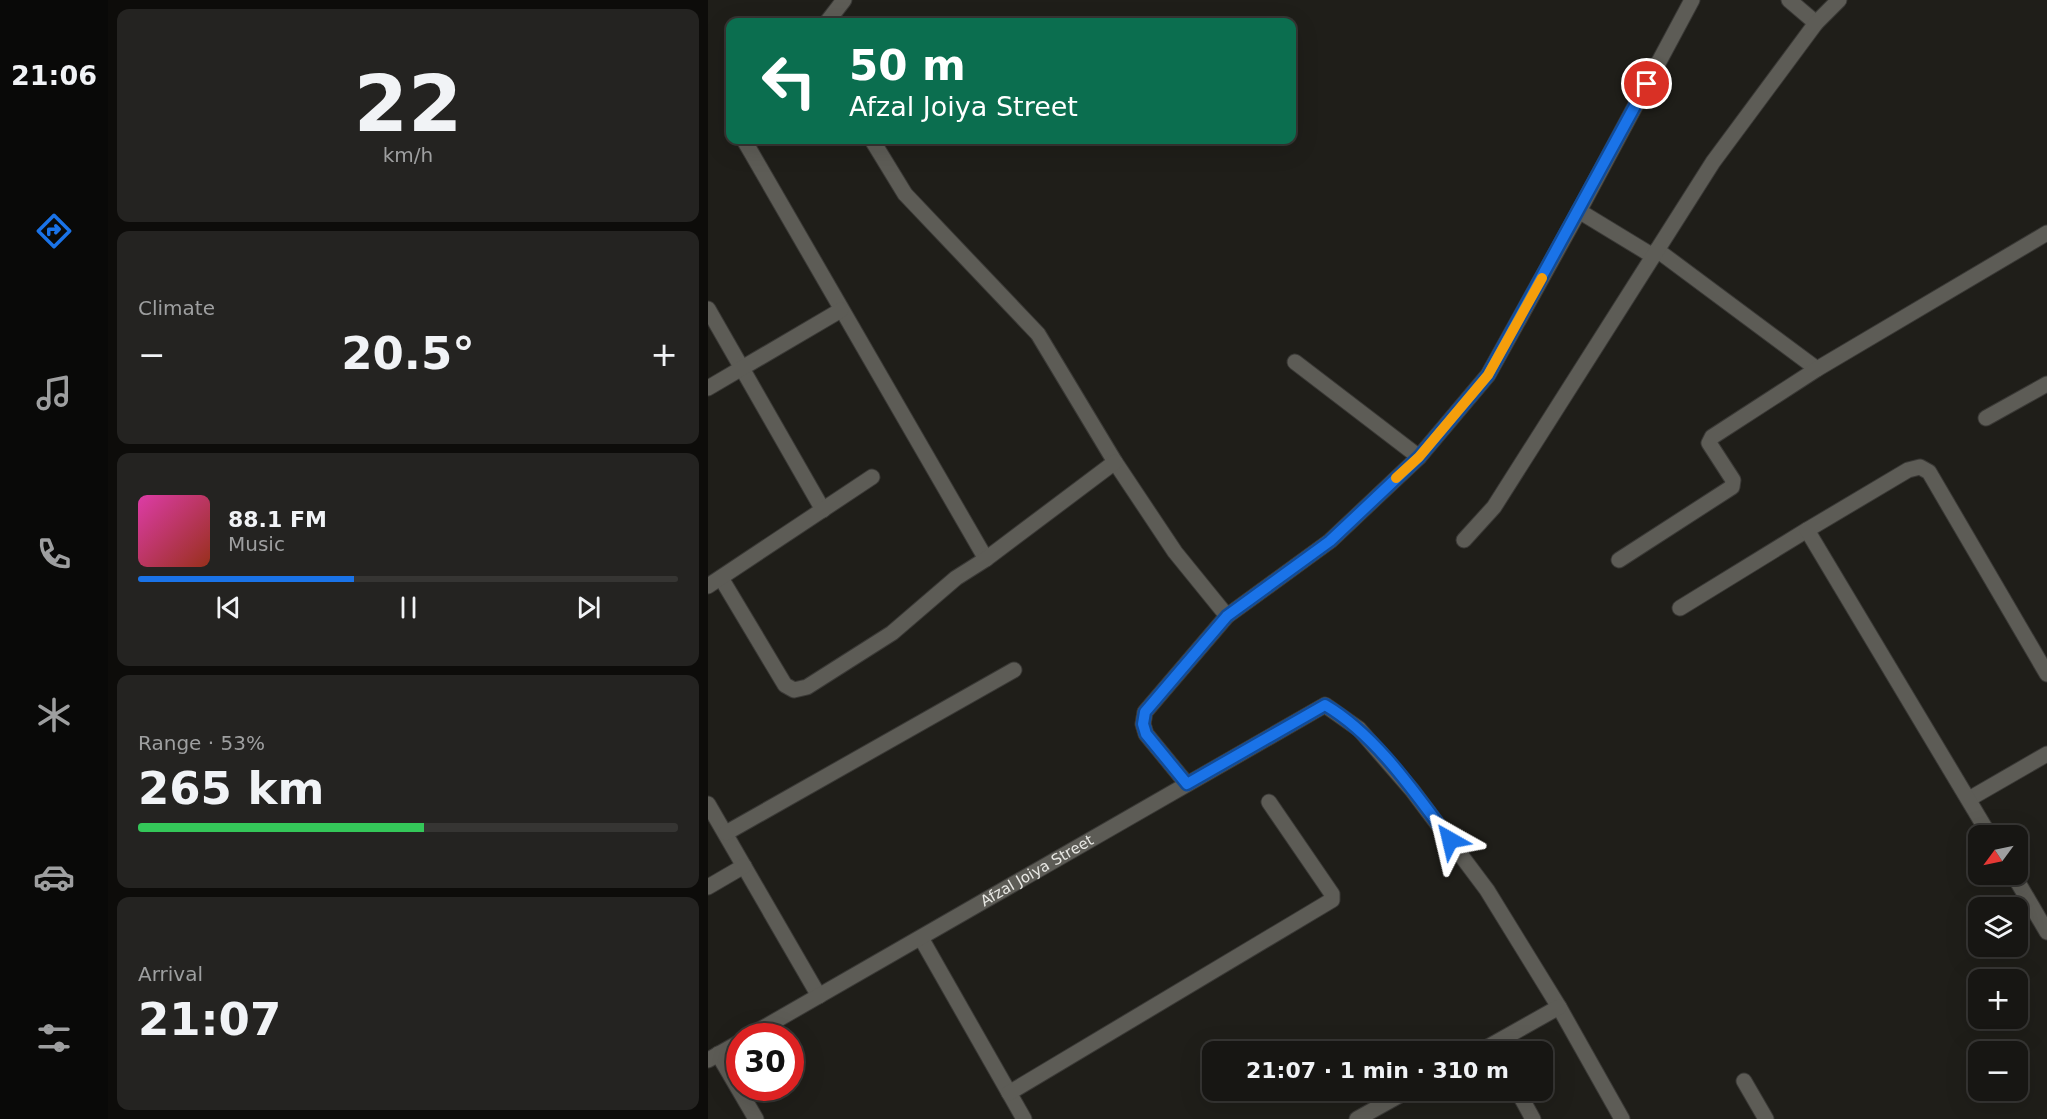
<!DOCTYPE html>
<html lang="en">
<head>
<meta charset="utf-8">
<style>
	body { margin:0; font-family:"DejaVu Sans",sans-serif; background:#242321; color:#f1f3f6; height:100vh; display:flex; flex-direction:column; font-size:22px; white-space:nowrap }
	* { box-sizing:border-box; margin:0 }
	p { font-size:20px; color:#9e9fa0 }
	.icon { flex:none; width:33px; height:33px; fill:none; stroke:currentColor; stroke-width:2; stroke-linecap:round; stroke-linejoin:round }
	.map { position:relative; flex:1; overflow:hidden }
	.sheet { display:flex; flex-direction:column; gap:9px; padding:9px; background:#0d0c0a; width:600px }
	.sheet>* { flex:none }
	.top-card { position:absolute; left:18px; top:18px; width:570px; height:126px; border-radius:12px; box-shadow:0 6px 24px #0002,0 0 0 2px #363533; background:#0b6e4f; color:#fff; overflow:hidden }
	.needle { width:39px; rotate:237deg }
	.tools { position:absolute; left:1260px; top:825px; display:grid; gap:12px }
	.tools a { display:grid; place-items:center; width:60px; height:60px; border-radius:12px; background:#171613; box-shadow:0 6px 24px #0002,0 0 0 2px #363533; font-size:30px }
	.speed { position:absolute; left:18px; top:1023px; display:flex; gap:12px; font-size:30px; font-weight:700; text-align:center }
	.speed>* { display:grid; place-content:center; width:78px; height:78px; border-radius:50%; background:#171613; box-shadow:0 6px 24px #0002,0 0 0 2px #363533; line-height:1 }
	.speed .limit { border:9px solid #d22; background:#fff; color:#111 }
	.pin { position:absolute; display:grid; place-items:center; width:51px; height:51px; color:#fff; margin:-26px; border:3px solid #fff; border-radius:50%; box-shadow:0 2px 6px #0007 }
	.me { position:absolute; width:66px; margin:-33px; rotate:323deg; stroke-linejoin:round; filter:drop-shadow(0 0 4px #0008) }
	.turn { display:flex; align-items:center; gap:21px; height:126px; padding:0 24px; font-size:27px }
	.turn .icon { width:78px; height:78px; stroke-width:2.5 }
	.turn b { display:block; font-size:42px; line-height:51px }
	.big { font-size:45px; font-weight:700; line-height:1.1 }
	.sheet .card { flex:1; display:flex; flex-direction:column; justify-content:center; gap:9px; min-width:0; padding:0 21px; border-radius:12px; background:#242321 }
	.sheet .dial { align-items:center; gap:0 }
	.dial b { font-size:78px; line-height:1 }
	.song { display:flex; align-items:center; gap:18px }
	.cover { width:72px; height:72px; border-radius:9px; background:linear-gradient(135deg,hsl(320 70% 55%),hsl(10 70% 35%)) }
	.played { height:6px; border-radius:3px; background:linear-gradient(90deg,#1a73e8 40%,#363533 40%) }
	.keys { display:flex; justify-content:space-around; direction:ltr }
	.heat { display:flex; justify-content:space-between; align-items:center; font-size:33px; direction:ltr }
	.charge { height:9px; border-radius:4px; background:linear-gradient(90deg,#34c759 53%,#363533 0) }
	.trip { position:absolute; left:494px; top:1041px; width:351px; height:60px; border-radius:12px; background:#171613; box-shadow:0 6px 24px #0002,0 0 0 2px #363533; font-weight:700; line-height:60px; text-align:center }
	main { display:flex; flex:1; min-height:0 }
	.tab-bar { display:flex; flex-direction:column; width:108px; justify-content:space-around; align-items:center; background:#090908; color:#9e9fa0 }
	.tab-bar .icon { width:42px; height:42px }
	.tab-bar .current { color:#1a73e8 }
	.tab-bar b { font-size:27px; color:#f1f3f6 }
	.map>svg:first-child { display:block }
</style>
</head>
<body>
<main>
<nav class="tab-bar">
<b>21:06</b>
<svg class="icon current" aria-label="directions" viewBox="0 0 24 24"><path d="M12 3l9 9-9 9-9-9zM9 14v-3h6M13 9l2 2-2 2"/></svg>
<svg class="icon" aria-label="music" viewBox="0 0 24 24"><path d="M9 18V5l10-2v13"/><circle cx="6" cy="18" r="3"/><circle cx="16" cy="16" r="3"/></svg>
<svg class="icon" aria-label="phone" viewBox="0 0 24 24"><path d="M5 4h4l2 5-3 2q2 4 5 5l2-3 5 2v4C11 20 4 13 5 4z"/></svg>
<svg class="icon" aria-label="climate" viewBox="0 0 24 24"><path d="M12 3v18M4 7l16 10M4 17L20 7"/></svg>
<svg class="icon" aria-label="car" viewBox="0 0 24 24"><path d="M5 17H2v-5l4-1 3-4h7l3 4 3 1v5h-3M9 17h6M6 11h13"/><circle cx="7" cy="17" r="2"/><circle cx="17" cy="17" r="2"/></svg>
<svg class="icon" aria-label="filters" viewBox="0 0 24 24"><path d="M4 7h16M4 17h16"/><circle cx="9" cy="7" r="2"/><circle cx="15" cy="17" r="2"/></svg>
</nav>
<section class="sheet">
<div class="card dial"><b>22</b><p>km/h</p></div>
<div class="card"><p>Climate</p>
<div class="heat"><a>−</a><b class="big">20.5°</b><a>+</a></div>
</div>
<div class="card">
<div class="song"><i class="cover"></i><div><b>88.1 FM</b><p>Music</p></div></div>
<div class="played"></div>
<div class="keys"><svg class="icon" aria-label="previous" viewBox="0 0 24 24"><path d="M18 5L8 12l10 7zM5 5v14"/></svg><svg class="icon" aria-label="pause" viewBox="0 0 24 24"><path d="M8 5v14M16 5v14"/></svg><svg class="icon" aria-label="next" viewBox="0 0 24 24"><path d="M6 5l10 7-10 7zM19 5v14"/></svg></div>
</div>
<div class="card"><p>Range · 53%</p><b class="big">265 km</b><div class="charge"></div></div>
<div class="card"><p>Arrival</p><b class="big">21:07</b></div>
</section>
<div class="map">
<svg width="1339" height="1119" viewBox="0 0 1339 1119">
	<rect width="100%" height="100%" fill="#1f1e19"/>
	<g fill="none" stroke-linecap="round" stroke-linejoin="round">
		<g stroke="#3a3936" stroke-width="17">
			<g id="street">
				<polyline points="1081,0 1108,23"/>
				<polyline points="119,22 136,0"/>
				<polyline points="36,140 278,559"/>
				<polyline points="164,140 197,194 330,334 407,462 467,552 519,616"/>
				<polyline points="871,211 945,256"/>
				<polyline points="949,250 1109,369"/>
				<polyline points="0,309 115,510"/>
				<polyline points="587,362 711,457"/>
				<polyline points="0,388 133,310"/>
				<polyline points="1278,418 1339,384"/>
				<polyline points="756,540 786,507 1005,162 1108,23 1131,0"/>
				<polyline points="911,560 1024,487 1025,480 1001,443 1004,437 1109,369 1339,233"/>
				<polyline points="13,578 77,685 86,690 99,687 184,633 248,578 278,559 407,462"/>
				<polyline points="0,586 164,477"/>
				<polyline points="972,608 1099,530"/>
				<polyline points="479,784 438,734 435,724 437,712 519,616 622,541 711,457 780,375 871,211 984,0"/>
				<polyline points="1261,799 1339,754"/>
				<polyline points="0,804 111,996"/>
				<polyline points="18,833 306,670"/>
				<polyline points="1282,836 1099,530 1200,470 1212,467 1221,472 1339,674"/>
				<polyline points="1305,874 1339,932"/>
				<polyline points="0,887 36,866"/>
				<polyline points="213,938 316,1119"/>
				<path id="s1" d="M41,1036L617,705L651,729L704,790L779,890L851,1007L914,1119"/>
				<polyline points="771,1052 851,1007"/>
				<polyline points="10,1054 48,1119"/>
				<polyline points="0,1060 32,1042"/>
				<polyline points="1036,1081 1058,1119"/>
				<polyline points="809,1090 825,1119"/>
				<polyline points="301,1093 624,900 624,894 561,802"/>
				<polyline points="649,1119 701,1090"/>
			</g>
		</g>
		<use href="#street" stroke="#5d5c56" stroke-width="15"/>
	</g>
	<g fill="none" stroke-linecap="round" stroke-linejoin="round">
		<g stroke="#114b97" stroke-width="15">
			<path id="route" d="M742,840C707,793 668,735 617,705L479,784L438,734L435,724L437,712L519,616L622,541L711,457L780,375L939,84"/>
		</g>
		<use href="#route" stroke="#1a73e8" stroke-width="10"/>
		<polyline stroke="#f59e0b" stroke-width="10" points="688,478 711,457 780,375 834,278"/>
	</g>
	<g text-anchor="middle" stroke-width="6" stroke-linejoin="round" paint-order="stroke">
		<g font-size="15" fill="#e8e8e4" stroke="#090806">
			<text dy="5" stroke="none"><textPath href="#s1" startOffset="332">Afzal Joiya Street</textPath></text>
		</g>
	</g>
</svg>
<div class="tools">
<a><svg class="needle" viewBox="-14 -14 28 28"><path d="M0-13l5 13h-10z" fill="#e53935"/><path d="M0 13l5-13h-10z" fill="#9e9fa0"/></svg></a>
<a><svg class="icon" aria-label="layers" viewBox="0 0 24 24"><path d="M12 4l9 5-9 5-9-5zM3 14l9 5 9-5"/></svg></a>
<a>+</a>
<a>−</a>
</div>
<div class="speed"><div class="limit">30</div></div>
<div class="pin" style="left:939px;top:84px;background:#d93025"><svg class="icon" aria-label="arrive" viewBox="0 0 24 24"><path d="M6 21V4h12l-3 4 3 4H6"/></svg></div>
<svg class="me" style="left:742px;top:840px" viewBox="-20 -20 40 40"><path d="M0-17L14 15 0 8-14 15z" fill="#1a73e8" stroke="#fff" stroke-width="4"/></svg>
<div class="trip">21:07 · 1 min · 310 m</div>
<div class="top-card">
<div class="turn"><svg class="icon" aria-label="left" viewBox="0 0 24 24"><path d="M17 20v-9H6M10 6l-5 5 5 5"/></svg><div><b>50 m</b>Afzal Joiya Street</div></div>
</div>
</div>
</main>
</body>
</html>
